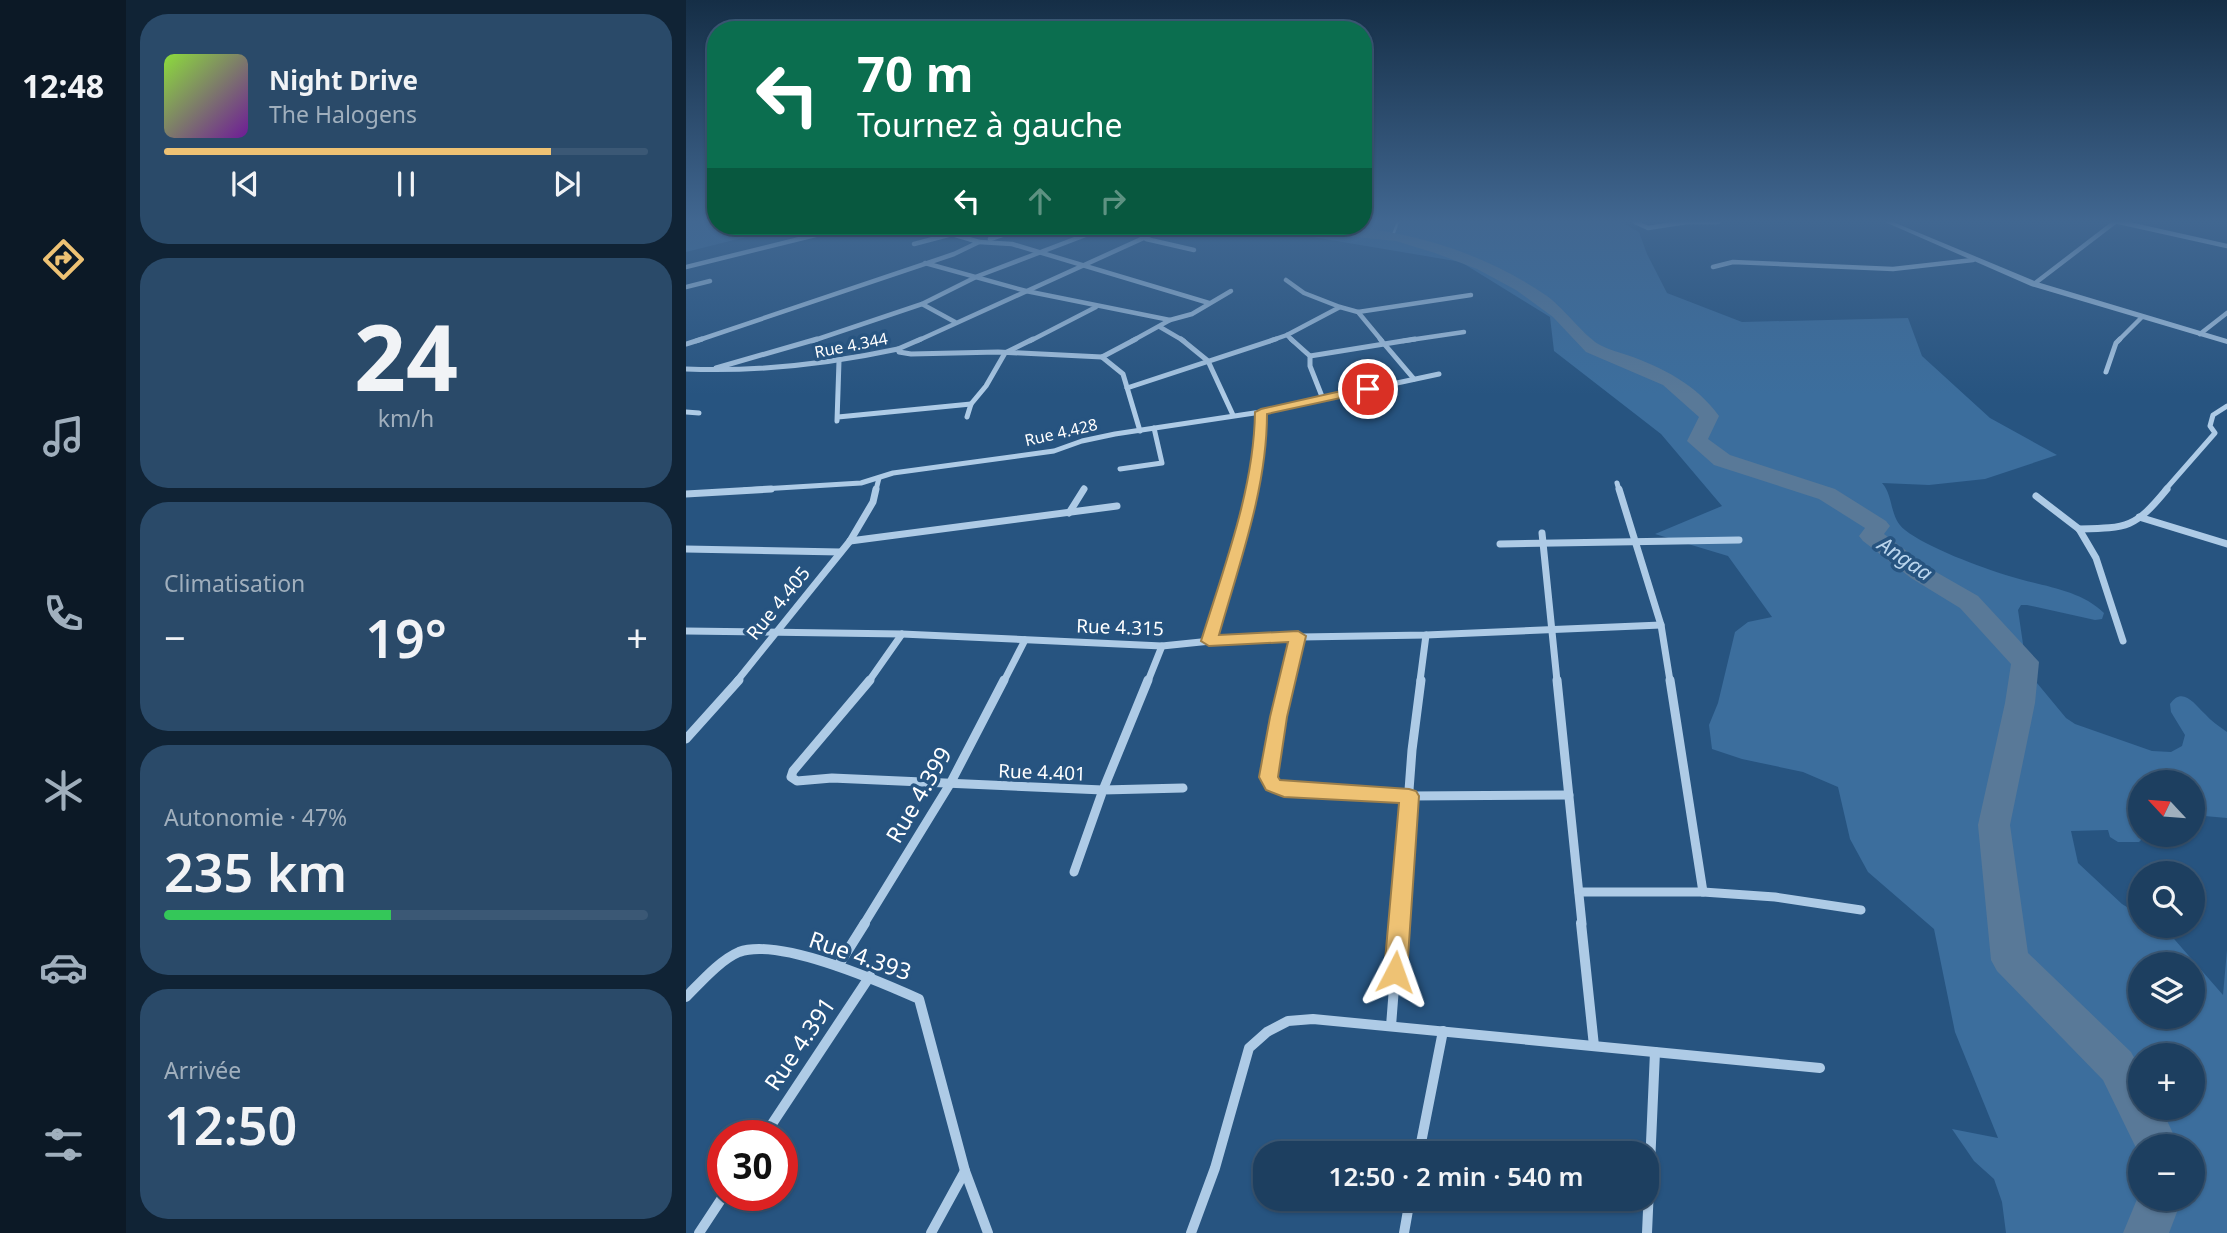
<!DOCTYPE html>
<html lang="fr">
<head>
<meta charset="utf-8">
<style>
	body { margin:0; font-family:"Noto Sans",sans-serif; background:#2a4a69; color:#f1f3f6; height:100vh; display:flex; flex-direction:column; font-size:26px; white-space:nowrap }
	* { box-sizing:border-box; margin:0 }
	p { font-size:23px; color:#a0afbd }
	.icon { flex:none; width:38px; height:38px; fill:none; stroke:currentColor; stroke-width:2; stroke-linecap:round; stroke-linejoin:round }
	.map { position:relative; flex:1; overflow:hidden }
	.sheet { display:flex; flex-direction:column; gap:14px; padding:14px; background:#102335; width:560px }
	.sheet>* { flex:none }
	.top-card { position:absolute; left:21px; top:21px; width:665px; height:214px; border-radius:28px; box-shadow:0 2px 5px #0004,0 0 0 2px #3b5875; background:#0b6e4f; color:#fff; overflow:hidden }
	.needle { width:46px; rotate:296deg }
	.fabs { position:absolute; left:1442px; top:770px; display:grid; gap:14px }
	.fabs a { display:grid; place-items:center; width:77px; height:77px; border-radius:50%; background:#1d3f60; box-shadow:0 2px 5px #0004,0 0 0 2px #3b5875; font-size:35px }
	.speed { position:absolute; left:21px; top:1120px; display:flex; gap:14px; font-size:35px; font-weight:700; text-align:center }
	.speed>* { display:grid; place-content:center; width:91px; height:91px; border-radius:50%; background:#1d3f60; box-shadow:0 2px 5px #0004,0 0 0 2px #3b5875; line-height:1 }
	.speed .limit { border:10px solid #d22; background:#fff; color:#111 }
	.pin { position:absolute; display:grid; place-items:center; width:60px; height:60px; color:#fff; margin:-30px; border:4px solid #fff; border-radius:50%; box-shadow:0 2px 7px #0007 }
	.me { position:absolute; width:77px; margin:-38px; rotate:4deg; stroke-linejoin:round; filter:drop-shadow(0 0 5px #0008) }
	.turn { display:flex; align-items:center; gap:24px; height:147px; padding:0 35px; font-size:32px }
	.turn .icon { width:91px; height:91px; stroke-width:2.5 }
	.turn b { display:block; font-size:49px; line-height:60px }
	.lanes { display:flex; align-items:center; height:66px; padding:0 35px; background:#0003; justify-content:center; gap:35px; direction:ltr }
	.lanes .off { opacity:.35 }
	.big { font-size:52px; font-weight:600; line-height:1.1 }
	.sheet .tile { flex:1; display:flex; flex-direction:column; justify-content:center; gap:10px; min-width:0; padding:0 24px; border-radius:28px; background:#2a4a69 }
	.sheet .dial { align-items:center; gap:0 }
	.dial b { font-size:91px; line-height:1 }
	.song { display:flex; align-items:center; gap:21px }
	.cover { width:84px; height:84px; border-radius:10px; background:linear-gradient(135deg,hsl(90 70% 55%),hsl(280 70% 35%)) }
	.played { height:7px; border-radius:4px; background:linear-gradient(90deg,#eec274 80%,#3b5875 80%) }
	.keys { display:flex; justify-content:space-around; direction:ltr }
	.heat { display:flex; justify-content:space-between; align-items:center; font-size:38px; direction:ltr }
	.charge { height:10px; border-radius:5px; background:linear-gradient(90deg,#34c759 47%,#3b5875 0) }
	.trip { position:absolute; left:567px; top:1141px; width:406px; height:70px; border-radius:28px; background:#1d3f60; box-shadow:0 2px 5px #0004,0 0 0 2px #3b5875; font-weight:600; line-height:70px; text-align:center }
	main { display:flex; flex:1; min-height:0 }
	.dock { display:flex; flex-direction:column; width:126px; justify-content:space-around; align-items:center; background:#0c1926; color:#a0afbd }
	.dock .icon { width:49px; height:49px }
	.dock .on { color:#eec274 }
	.dock b { font-size:32px; color:#f1f3f6 }
	.map>svg:first-child { display:block }
</style>
</head>
<body>
<main>
<nav class="dock">
<b>12:48</b>
<svg class="icon on" aria-label="directions" viewBox="0 0 24 24"><path d="M12 3l9 9-9 9-9-9zM9 14v-3h6M13 9l2 2-2 2"/></svg>
<svg class="icon" aria-label="music" viewBox="0 0 24 24"><path d="M9 18V5l10-2v13"/><circle cx="6" cy="18" r="3"/><circle cx="16" cy="16" r="3"/></svg>
<svg class="icon" aria-label="phone" viewBox="0 0 24 24"><path d="M5 4h4l2 5-3 2q2 4 5 5l2-3 5 2v4C11 20 4 13 5 4z"/></svg>
<svg class="icon" aria-label="climate" viewBox="0 0 24 24"><path d="M12 3v18M4 7l16 10M4 17L20 7"/></svg>
<svg class="icon" aria-label="car" viewBox="0 0 24 24"><path d="M5 17H2v-5l4-1 3-4h7l3 4 3 1v5h-3M9 17h6M6 11h13"/><circle cx="7" cy="17" r="2"/><circle cx="17" cy="17" r="2"/></svg>
<svg class="icon" aria-label="filters" viewBox="0 0 24 24"><path d="M4 7h16M4 17h16"/><circle cx="9" cy="7" r="2"/><circle cx="15" cy="17" r="2"/></svg>
</nav>
<section class="sheet">
<div class="tile">
<div class="song"><i class="cover"></i><div><b>Night Drive</b><p>The Halogens</p></div></div>
<div class="played"></div>
<div class="keys"><svg class="icon" aria-label="previous" viewBox="0 0 24 24"><path d="M18 5L8 12l10 7zM5 5v14"/></svg><svg class="icon" aria-label="pause" viewBox="0 0 24 24"><path d="M8 5v14M16 5v14"/></svg><svg class="icon" aria-label="next" viewBox="0 0 24 24"><path d="M6 5l10 7-10 7zM19 5v14"/></svg></div>
</div>
<div class="tile dial"><b>24</b><p>km/h</p></div>
<div class="tile"><p>Climatisation</p>
<div class="heat"><a>−</a><b class="big">19°</b><a>+</a></div>
</div>
<div class="tile"><p>Autonomie · 47%</p><b class="big">235 km</b><div class="charge"></div></div>
<div class="tile"><p>Arrivée</p><b class="big">12:50</b></div>
</section>
<div class="map">
<svg width="1541" height="1233" viewBox="0 0 1541 1233">
	<rect width="100%" height="100%" fill="#275480"/>
	<g fill="#3c6e9d" fill-rule="evenodd">
		<polygon points="0,222 30,222 30,226 104,226 0,252"/>
		<path d="M677,222H935L953,232L961,254L981,293L1056,322L1222,318L1236,356L1304,418L1371,455L1299,479L1243,485L1196,483C1208,496 1203,518 1219,530C1242,548 1294,567 1323,576C1354,586 1394,589 1418,613L1416,619L1409,620L1341,605H1335L1332,610L1341,671L1380,718L1389,724L1466,751L1485,752L1496,746L1499,735L1485,712L1484,704C1496,686 1508,703 1519,714C1525,721 1533,726 1541,732V818L1507,815V782H1454V835H1460L1453,842H1432L1424,837L1422,830L1385,831L1392,863L1436,904L1454,915V926H1473L1482,932L1537,995L1541,950V1233H1320L1316,1202L1308,1179L1288,1161L1266,1129L1312,1138L1269,1032L1248,929L1182,872L1164,839L1152,787L1117,772L1056,759L1026,749L1023,725L1032,703L1049,632L1062,622L1086,617L1042,556L969,534L1036,506L975,434L868,351L864,317L775,262L562,226H677ZM1454,964H1507V1017H1454ZM1454,1055H1507V1108H1454ZM1454,1146H1507V1199H1454Z"/>
	</g>
	<g fill="none" stroke-linecap="round" stroke-linejoin="round">
		<polyline stroke="#a3c7e6" stroke-width="2.5" points="707,235 712,222"/>
		<g fill="#597998" fill-rule="evenodd">
			<path d="M609,226C698,222 788,246 861,296C880,310 899,338 916,346C924,350 933,352 941,355C976,367 1011,385 1033,416L1022,439L1044,455L1149,489L1200,521L1204,526L1198,534L1243,568L1292,596L1353,662L1349,703L1324,825L1342,953L1445,1052L1454,1069V1108H1475L1493,1146H1454V1156L1417,1080L1311,971L1305,960L1292,825L1319,703L1325,664L1274,608L1225,578L1177,541L1173,536L1179,528L1133,499L1028,465L1001,441L1013,417L977,385L900,352L867,317L830,290L791,269L749,253L710,241L628,233Z"/>
			<polygon points="1454,1192 1454,1199 1496,1199 1483,1233 1437,1233"/>
		</g>
		<g stroke="#aecbe6" stroke-width="4.5">
			<polyline points="949,222 962,228 1001,222 1032,222"/>
			<polyline points="1433,222 1541,246"/>
			<polyline points="304,239 344,226"/>
			<polyline points="460,239 508,250"/>
			<polyline points="293,242 326,244 523,303"/>
			<polyline points="239,263 340,291 484,320"/>
			<polyline points="0,267 166,226"/>
			<polyline points="1027,267 1047,262 1207,269 1287,260"/>
			<polyline points="1348,284 1429,222"/>
			<polyline points="0,287 24,281"/>
			<polyline points="236,304 269,322"/>
			<polyline points="654,307 672,312 696,341"/>
			<polyline points="672,312 785,295"/>
			<polyline points="474,327 498,341"/>
			<polyline points="1514,334 1541,313"/>
			<polyline points="601,335 607,341"/>
			<polyline points="10,341 268,254 293,242 266,234 228,244"/>
			<polyline points="126,341 236,304 292,276 423,226"/>
			<polyline points="231,341 484,226"/>
			<polyline points="344,341 410,307"/>
			<polyline points="446,341 484,320 506,314 545,291"/>
			<polyline points="584,341 601,335 654,307 618,293 600,280"/>
			<polyline points="717,341 778,332"/>
			<polyline points="1432,341 1456,317"/>
		</g>
		<g stroke="#aecbe6" stroke-width="5">
			<polyline points="495,339 522,361 547,415"/>
			<polyline points="605,339 624,356 624,366 637,399"/>
			<polyline points="694,339 728,379"/>
			<polyline points="0,344 16,339"/>
			<polyline points="212,349 235,339"/>
			<polyline points="624,356 729,339"/>
			<polyline points="416,357 437,374 454,431"/>
			<polyline points="30,368 131,339"/>
			<path d="M0,369C72,372 142,364 212,349L213,352L225,354L312,352L416,357L450,339"/>
			<polyline points="1420,372 1430,343 1434,339"/>
			<polyline points="441,388 590,339"/>
			<polyline points="0,412 13,413"/>
			<polyline points="152,417 285,404"/>
			<polyline points="281,417 285,404 300,386 319,353 347,339"/>
			<polyline points="151,421 153,361"/>
			<polyline points="434,469 476,463 468,428"/>
			<polyline points="931,483 933,490"/>
			<polyline points="58,490 175,483 207,473 368,451 396,441 429,434 575,412 753,374"/>
			<polyline points="190,490 193,478"/>
			<polyline points="397,490 398,488"/>
			<polyline points="565,490 575,446 575,412"/>
			<polyline points="1479,490 1529,433 1524,426 1527,415 1541,406"/>
		</g>
		<g stroke="#aecbe6" stroke-width="7">
			<polyline points="933,489 975,625 984,681"/>
			<polyline points="0,494 85,489"/>
			<polyline points="1350,496 1393,529 1410,558 1437,641"/>
			<polyline points="383,513 398,489"/>
			<polyline points="1453,517 1541,544"/>
			<path d="M1393,529C1442,528 1449,528 1481,489"/>
			<polyline points="856,533 871,681"/>
			<polyline points="164,541 431,506"/>
			<polyline points="814,544 1053,540"/>
			<polyline points="0,549 154,552"/>
			<polyline points="0,631 216,634 476,646 554,638 740,635 975,625"/>
			<polyline points="523,641 550,552 565,489"/>
			<polyline points="51,681 164,541 187,502 190,489"/>
			<polyline points="183,681 216,634"/>
			<polyline points="318,681 339,640"/>
			<polyline points="462,681 476,646"/>
			<polyline points="601,681 612,636"/>
			<polyline points="734,681 740,635"/>
		</g>
		<g stroke="#aecbe6" stroke-width="9">
			<polyline points="184,680 107,771 105,777 111,781 146,778 417,790 462,680"/>
			<polyline points="602,680 582,777 587,785 598,790 723,796 883,795"/>
			<polyline points="871,680 896,924"/>
			<polyline points="984,680 1017,892"/>
			<polyline points="0,739 53,680"/>
			<polyline points="388,872 417,790 497,788"/>
			<polyline points="893,892 1017,892 1089,897 1175,910"/>
			<polyline points="178,924 264,784 318,680"/>
			<polyline points="713,924 726,750 735,680"/>
		</g>
		<g stroke="#aecbe6" stroke-width="10">
			<polyline points="895,923 908,1046"/>
			<polyline points="152,966 179,923"/>
			<path d="M0,997C15,982 34,960 53,952C93,937 195,982 233,999L279,1171L302,1233"/>
			<polyline points="705,1026 713,923"/>
			<polyline points="78,1136 184,976"/>
			<polyline points="733,1153 757,1031"/>
			<polyline points="13,1233 38,1195"/>
			<polyline points="245,1233 279,1171"/>
			<polyline points="505,1233 529,1168 563,1048 581,1032 602,1021 627,1019 1134,1068"/>
			<polyline points="718,1233 724,1199"/>
			<polyline points="961,1233 969,1052"/>
		</g>
		<polygon fill="#aecbe6" fill-rule="evenodd" points="1199,222 1207,222 1351,282 1541,339 1541,344 1345,286"/>
	</g>
	<linearGradient id="sky" x2="0" y2="1"><stop stop-color="#152e46"/><stop offset="0.56" stop-color="#416791"/><stop offset="1" stop-color="#416791" stop-opacity="0"/></linearGradient>
	<rect width="1541" height="395" fill="url(#sky)"/>
	<path fill="#eec274" stroke="#9b7e4b" stroke-width="2" d="M682,385L687,386V391L581,414C581,489 553,564 533,635L612,631L620,636L601,717L592,777L594,780L723,789L730,791L733,796L721,972L717,979L709,982L701,979L698,972L713,803L598,797L580,790L573,777L584,717L602,642L523,646L515,641C538,567 568,489 569,412L575,409Z"/>
	<g text-anchor="middle" stroke-width="7" stroke-linejoin="round" paint-order="stroke">
		<g font-size="16" fill="#fff" stroke="#275480">
			<text transform="translate(165 345) rotate(-11)" y="6">Rue 4.344</text>
			<text transform="translate(375 432) rotate(-13)" y="6">Rue 4.428</text>
		</g>
		<g font-size="19" fill="#fff" stroke="#275480">
			<text transform="translate(92 603) rotate(-51)" y="7">Rue 4.405</text>
			<text transform="translate(434 627) rotate(2)" y="7">Rue 4.315</text>
			<text transform="translate(356 772) rotate(2)" y="7">Rue 4.401</text>
		</g>
		<g font-size="21" font-style="italic" fill="#bad5ed" stroke="#275480">
			<text transform="translate(1219 559) rotate(34)" y="7">Angaa</text>
		</g>
		<g font-size="23" fill="#fff" stroke="#275480">
			<text transform="translate(233 795) rotate(-60)" y="8">Rue 4.399</text>
			<text transform="translate(174 956) rotate(19)" y="8">Rue 4.393</text>
			<text transform="translate(114 1044) rotate(-56)" y="8">Rue 4.391</text>
		</g>
	</g>
</svg>
<div class="fabs">
<a><svg class="needle" viewBox="-14 -14 28 28"><path d="M0-13l5 13h-10z" fill="#e53935"/><path d="M0 13l5-13h-10z" fill="#a0afbd"/></svg></a>
<a><svg class="icon" aria-label="search" viewBox="0 0 24 24"><circle cx="10" cy="10" r="6"/><path d="M15 15l6 6"/></svg></a>
<a><svg class="icon" aria-label="layers" viewBox="0 0 24 24"><path d="M12 4l9 5-9 5-9-5zM3 14l9 5 9-5"/></svg></a>
<a>+</a>
<a>−</a>
</div>
<div class="speed"><div class="limit">30</div></div>
<div class="pin" style="left:682px;top:389px;background:#d93025"><svg class="icon" aria-label="arrive" viewBox="0 0 24 24"><path d="M6 21V4h12l-3 4 3 4H6"/></svg></div>
<svg class="me" style="left:709px;top:972px" viewBox="-20 -20 40 40"><path d="M0-17L14 15 0 8-14 15z" fill="#eec274" stroke="#fff" stroke-width="4"/></svg>
<div class="trip">12:50 · 2 min · 540 m</div>
<div class="top-card">
<div class="turn"><svg class="icon" aria-label="left" viewBox="0 0 24 24"><path d="M17 20v-9H6M10 6l-5 5 5 5"/></svg><div><b>70 m</b>Tournez à gauche</div></div>
<div class="lanes"><svg class="icon" aria-label="left" viewBox="0 0 24 24"><path d="M17 20v-9H6M10 6l-5 5 5 5"/></svg><svg class="icon off" aria-label="ahead" viewBox="0 0 24 24"><path d="M12 20V5M6 11l6-6 6 6"/></svg><svg class="icon off" aria-label="right" viewBox="0 0 24 24"><path d="M7 20v-9h11M14 6l5 5-5 5"/></svg></div>
</div>
</div>
</main>
</body>
</html>
